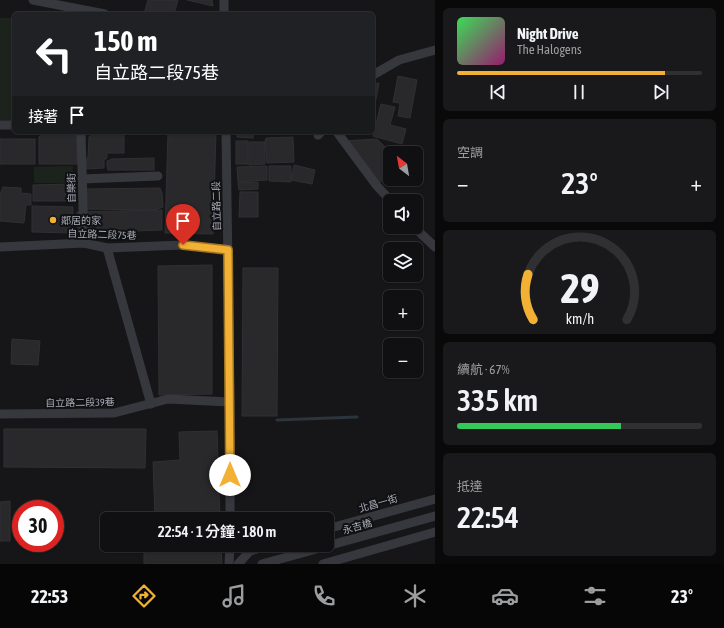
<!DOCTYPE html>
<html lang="zh-TW">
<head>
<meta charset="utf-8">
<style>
	body { margin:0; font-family:"Asap Condensed","Noto Sans TC",sans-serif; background:#19191b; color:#f1f3f6; height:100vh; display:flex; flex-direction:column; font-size:15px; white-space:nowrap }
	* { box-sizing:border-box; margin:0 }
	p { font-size:13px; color:#9c9d9f }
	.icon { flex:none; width:22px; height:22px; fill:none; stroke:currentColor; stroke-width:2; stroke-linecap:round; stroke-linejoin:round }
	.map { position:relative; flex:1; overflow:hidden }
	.sheet { display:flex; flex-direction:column; gap:8px; padding:8px; background:#09090a; width:289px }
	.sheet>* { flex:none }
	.top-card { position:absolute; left:12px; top:12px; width:363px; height:122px; border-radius:6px; box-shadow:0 1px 3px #0004,0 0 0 1px #303032; background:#202124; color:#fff; overflow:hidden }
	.needle { width:26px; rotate:329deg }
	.controls { position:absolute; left:383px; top:146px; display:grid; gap:8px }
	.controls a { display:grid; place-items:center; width:40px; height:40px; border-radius:6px; background:#101012; box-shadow:0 1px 3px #0004,0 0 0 1px #303032; font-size:20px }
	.speed { position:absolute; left:12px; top:500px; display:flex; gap:8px; font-size:20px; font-weight:700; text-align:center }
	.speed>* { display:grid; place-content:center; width:52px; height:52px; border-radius:50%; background:#101012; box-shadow:0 1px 3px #0004,0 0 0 1px #303032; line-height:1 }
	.speed .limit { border:6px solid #d22; background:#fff; color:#111 }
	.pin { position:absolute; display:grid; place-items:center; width:34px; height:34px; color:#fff; margin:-41px -17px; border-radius:50% 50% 50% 0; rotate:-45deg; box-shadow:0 0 4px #0007 }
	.pin .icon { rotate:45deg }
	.me { position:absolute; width:44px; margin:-22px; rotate:0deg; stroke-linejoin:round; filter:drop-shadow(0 0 3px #0008) }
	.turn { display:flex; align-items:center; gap:14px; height:84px; padding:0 16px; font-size:18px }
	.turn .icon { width:52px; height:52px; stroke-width:2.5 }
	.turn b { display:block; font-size:28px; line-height:34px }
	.then { display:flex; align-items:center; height:38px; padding:0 16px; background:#0003; gap:8px; font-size:15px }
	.big { font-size:30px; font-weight:600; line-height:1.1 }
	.sheet .card { flex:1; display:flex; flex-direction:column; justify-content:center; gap:6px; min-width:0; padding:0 14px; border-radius:6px; background:#19191b }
	.sheet .dial { align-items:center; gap:0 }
	.dial svg { height:104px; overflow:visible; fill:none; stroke:#303032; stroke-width:7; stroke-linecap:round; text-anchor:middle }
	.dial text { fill:#f1f3f6; stroke:none }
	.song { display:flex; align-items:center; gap:12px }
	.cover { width:48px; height:48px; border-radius:6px; background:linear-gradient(135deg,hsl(130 70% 55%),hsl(320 70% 35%)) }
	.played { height:4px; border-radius:2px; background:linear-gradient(90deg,#f2b134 85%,#303032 85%) }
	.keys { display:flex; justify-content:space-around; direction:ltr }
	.heat { display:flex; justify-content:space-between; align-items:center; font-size:22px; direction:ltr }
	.charge { height:6px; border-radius:3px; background:linear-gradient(90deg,#34c759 67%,#303032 0) }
	.trip { position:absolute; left:100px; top:512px; width:234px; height:40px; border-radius:6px; background:#101012; box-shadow:0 1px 3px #0004,0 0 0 1px #303032; font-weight:600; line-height:40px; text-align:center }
	.tabs { display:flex; height:64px; justify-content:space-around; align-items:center; background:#060607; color:#9c9d9f }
	.tabs .icon { width:28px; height:28px }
	.tabs .selected { color:#f2b134 }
	.tabs b { font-size:18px; color:#f1f3f6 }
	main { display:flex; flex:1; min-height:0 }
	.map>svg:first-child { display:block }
</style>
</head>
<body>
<main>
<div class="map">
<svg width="435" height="564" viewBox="0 0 435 564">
	<rect width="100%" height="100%" fill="#161618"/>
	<g fill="#1c231d">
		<polygon points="0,18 14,18 14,104 12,121 0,120"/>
		<polygon points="73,166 72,183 34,183 34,167"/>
	</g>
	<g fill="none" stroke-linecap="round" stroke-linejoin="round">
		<polyline stroke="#2c353c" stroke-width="3" points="277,420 357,417"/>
	</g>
	<g fill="#29292c" stroke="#303034">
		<polygon points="148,0 178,0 174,14 144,14"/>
		<polygon points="187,0 212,0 213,6"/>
		<polygon points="398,76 417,80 410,118 398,116 400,103 393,102"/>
		<polygon points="379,83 373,115 373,84"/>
		<polygon points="381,104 395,107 390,125 406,129 402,144 373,136"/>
		<polygon points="44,132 73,132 77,135 77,164 39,164 39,137"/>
		<polygon points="95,132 124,132 124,153 107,153 107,158 104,160 104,168 83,169 83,161 88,157 89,137"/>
		<polygon points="168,132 216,132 213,234 165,233"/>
		<polygon points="237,132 254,132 253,138 237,137"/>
		<polygon points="293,137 294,162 267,163 265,142 266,138"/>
		<rect x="0" y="139" width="35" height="25"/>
		<polygon points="377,139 391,153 390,174 378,184 344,141"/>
		<rect x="236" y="141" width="12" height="23"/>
		<polygon points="249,142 265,142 265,164 249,165"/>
		<polygon points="154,158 154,170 108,170 107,166 107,161 112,159"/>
		<polygon points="294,165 315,170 312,184 291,180"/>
		<polygon points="267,166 267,180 238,182 237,167"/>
		<polygon points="269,166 291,166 291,182 269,181"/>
		<polygon points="258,182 258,189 239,190 238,183"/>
		<polygon points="72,184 72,201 33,201 33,185"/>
		<polygon points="3,187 21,188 21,193 31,194 31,205 26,205 24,223 0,221 0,194"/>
		<polygon points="160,188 162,193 163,207 154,210 79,209 86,189"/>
		<polygon points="240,192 258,192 258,217 239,217"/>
		<polygon points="32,206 73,207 73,233 32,232"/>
		<polygon points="162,210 162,230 78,233 77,212"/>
		<polygon points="212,265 212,394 159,395 158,266"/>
		<polygon points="243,268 278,268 277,416 242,416"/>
		<polygon points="12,339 40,341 38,365 11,364"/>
		<polygon points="4,429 146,429 145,468 4,467"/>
		<polygon points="217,431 220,519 155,519 153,462 180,460 179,432"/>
		<polygon points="10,501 10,541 0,541 0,502"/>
		<polygon points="144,545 221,545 222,564 144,564"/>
	</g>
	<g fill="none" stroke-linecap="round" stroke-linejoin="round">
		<g stroke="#37383d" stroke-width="9">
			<polyline points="33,0 105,14"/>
			<polyline points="224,0 224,14"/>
			<polyline points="373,75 399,60 435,50"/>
			<polyline points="0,125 14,125"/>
			<polyline points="81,132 84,243"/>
			<polyline points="226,132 230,402 230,519"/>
			<polyline points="337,132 377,186 391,201"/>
			<polyline points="318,135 321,132"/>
			<polyline points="82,179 158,176"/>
			<polyline points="414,227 435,247"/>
			<polyline points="0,247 84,243 107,248 183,245 228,250"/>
			<polyline points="107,248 151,404"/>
			<polyline points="0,414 114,413 168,399 230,402"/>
			<polyline points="327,529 435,499"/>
			<polyline points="229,564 230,545"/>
			<polyline points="238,564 250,551 272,545"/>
			<polyline points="262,564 435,516"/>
			<polyline points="323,564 435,532"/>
		</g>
	</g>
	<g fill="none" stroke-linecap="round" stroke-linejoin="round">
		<g stroke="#9d7322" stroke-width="10">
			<polyline id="route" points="183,245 228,250 230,475"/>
		</g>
		<use href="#route" stroke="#f2b134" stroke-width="7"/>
	</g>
	<circle fill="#f2b134" stroke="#111113" stroke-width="1.5" cx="53" cy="220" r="4"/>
	<g text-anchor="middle" stroke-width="4" stroke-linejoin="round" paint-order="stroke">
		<g font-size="10" fill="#a8adb8" stroke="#111113">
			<text transform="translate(71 188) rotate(-91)" y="4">自樂街</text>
			<text transform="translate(216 206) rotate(-91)" y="4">自立路二段</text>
			<text transform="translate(102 234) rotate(2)" y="4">自立路二段75巷</text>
			<text transform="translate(80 402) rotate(-1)" y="4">自立路二段39巷</text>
			<text transform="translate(378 503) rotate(-16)" y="4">北昌一街</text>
			<text transform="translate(357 526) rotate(-16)" y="4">永吉橋</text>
		</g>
		<g font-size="10" fill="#a8adb8" stroke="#111113" text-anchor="start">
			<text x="61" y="224">鄰居的家</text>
		</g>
	</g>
</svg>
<div class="controls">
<a><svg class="needle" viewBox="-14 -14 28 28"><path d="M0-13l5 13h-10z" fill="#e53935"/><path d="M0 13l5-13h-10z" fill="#9c9d9f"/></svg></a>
<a><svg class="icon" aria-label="sound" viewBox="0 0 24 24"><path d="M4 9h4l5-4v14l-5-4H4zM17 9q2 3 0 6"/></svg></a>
<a><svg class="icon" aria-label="layers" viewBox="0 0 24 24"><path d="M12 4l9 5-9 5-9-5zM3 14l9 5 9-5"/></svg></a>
<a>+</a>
<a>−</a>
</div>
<div class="speed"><div class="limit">30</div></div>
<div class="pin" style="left:183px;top:245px;background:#d93025"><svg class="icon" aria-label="arrive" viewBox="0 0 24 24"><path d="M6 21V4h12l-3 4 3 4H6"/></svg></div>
<svg class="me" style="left:230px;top:475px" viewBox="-20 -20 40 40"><circle r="19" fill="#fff"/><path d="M0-13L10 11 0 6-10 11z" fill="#f2b134"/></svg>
<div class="trip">22:54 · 1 分鐘 · 180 m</div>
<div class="top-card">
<div class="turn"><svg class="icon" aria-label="left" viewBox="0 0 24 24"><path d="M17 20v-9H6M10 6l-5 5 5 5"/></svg><div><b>150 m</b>自立路二段75巷</div></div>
<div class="then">接著<svg class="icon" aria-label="arrive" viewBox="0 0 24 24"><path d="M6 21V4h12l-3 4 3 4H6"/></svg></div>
</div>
</div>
<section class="sheet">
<div class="card">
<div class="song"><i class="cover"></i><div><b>Night Drive</b><p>The Halogens</p></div></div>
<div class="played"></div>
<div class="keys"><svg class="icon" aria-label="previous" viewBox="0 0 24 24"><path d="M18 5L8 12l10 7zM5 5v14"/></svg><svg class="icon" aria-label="pause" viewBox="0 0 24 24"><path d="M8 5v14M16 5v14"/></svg><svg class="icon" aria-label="next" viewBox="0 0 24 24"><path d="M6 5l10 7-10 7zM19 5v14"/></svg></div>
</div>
<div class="card"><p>空調</p>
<div class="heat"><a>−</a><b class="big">23°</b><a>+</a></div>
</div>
<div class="card dial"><svg viewBox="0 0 100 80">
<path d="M14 69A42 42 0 1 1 86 69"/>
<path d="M14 69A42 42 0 0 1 10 34" stroke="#f2b134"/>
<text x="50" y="56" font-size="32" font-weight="700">29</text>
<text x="50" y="72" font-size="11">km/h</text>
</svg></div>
<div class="card"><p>續航 · 67%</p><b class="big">335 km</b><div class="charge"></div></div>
<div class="card"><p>抵達</p><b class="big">22:54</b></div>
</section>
</main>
<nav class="tabs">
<b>22:53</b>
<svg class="icon selected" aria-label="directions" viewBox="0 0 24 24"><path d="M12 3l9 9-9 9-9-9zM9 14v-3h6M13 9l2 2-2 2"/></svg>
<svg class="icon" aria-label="music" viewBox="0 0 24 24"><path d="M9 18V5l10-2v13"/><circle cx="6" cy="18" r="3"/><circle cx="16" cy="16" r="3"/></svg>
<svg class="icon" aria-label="phone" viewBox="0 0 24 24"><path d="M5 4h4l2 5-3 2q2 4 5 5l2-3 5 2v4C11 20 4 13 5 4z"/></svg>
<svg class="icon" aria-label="climate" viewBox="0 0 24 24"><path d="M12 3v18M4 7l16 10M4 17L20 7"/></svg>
<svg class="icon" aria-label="car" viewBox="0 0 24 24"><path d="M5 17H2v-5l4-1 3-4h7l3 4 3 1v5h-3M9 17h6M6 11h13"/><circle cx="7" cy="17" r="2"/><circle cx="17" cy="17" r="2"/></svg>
<svg class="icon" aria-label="filters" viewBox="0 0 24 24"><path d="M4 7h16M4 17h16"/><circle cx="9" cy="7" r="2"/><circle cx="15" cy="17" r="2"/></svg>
<b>23°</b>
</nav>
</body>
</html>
